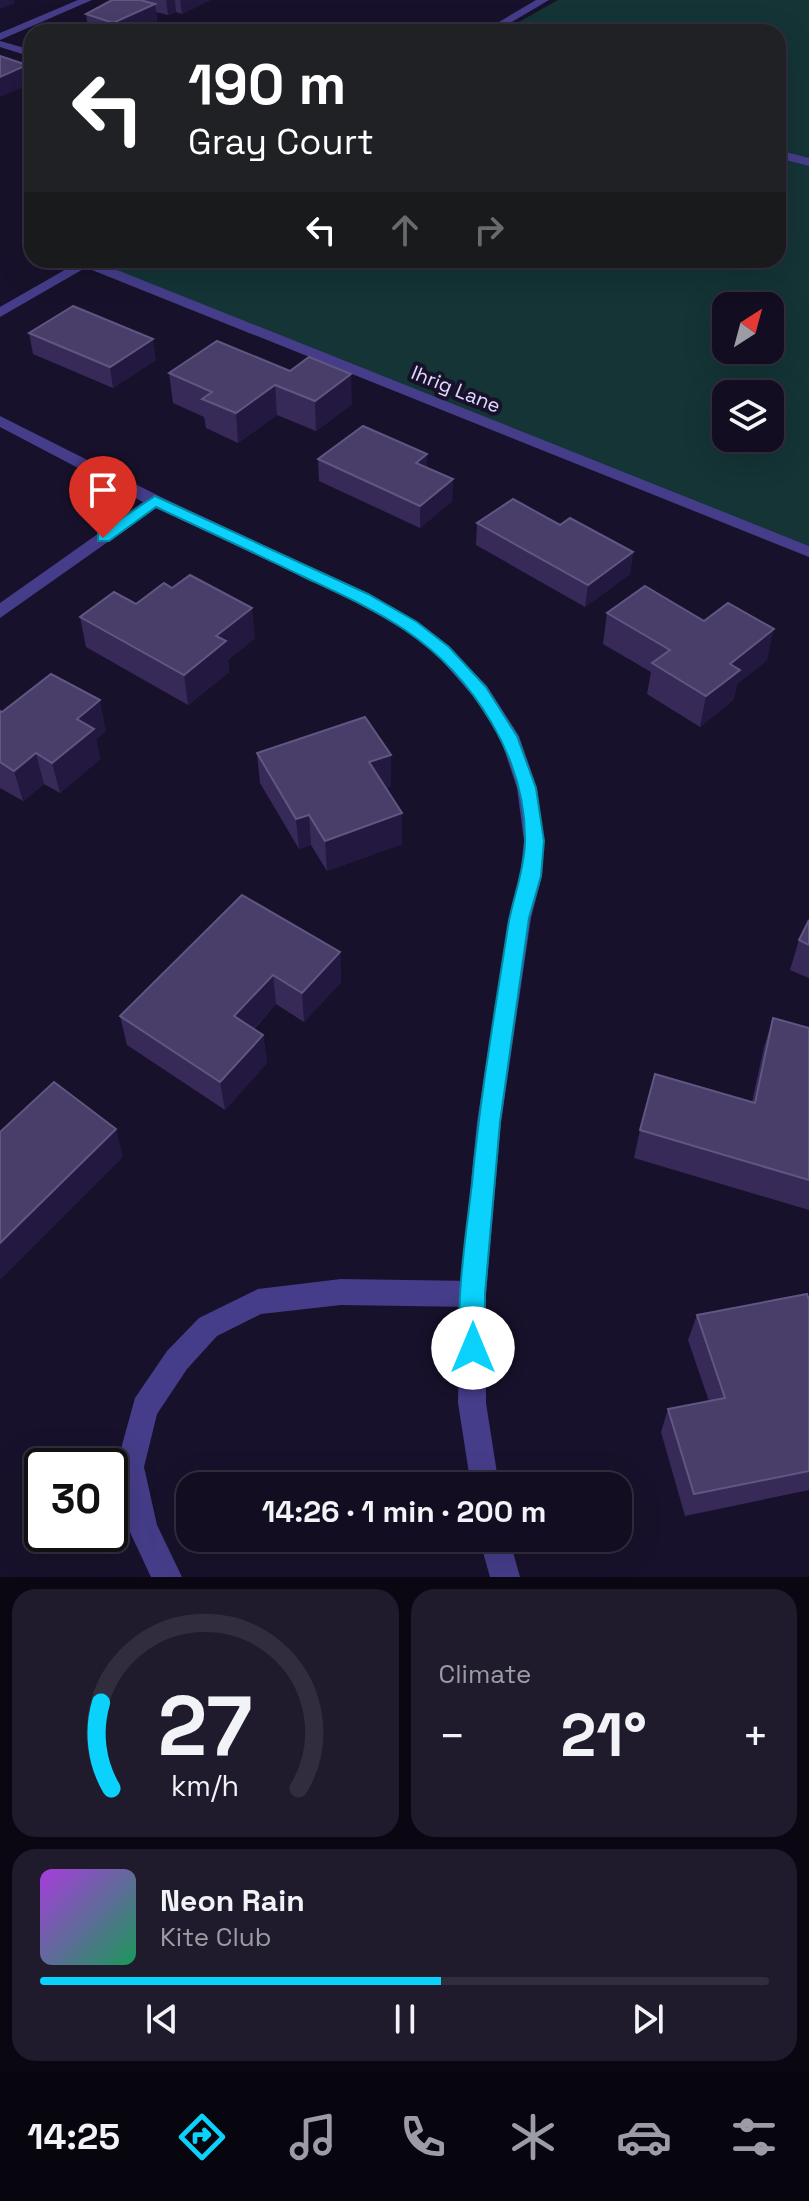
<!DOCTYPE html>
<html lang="en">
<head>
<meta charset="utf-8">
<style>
	body { margin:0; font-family:"Space Grotesk",sans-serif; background:#1f1b2d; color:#f1f3f6; height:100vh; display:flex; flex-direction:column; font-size:30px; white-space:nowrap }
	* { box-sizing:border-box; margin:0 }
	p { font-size:26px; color:#9c9ca5 }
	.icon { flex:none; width:44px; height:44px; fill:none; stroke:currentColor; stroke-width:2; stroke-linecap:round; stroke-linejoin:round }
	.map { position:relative; height:1577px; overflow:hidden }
	.drawer { display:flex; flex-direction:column; gap:12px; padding:12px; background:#0a0712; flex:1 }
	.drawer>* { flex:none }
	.top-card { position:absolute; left:24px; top:24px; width:762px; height:244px; border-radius:24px; box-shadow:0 8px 32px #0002,0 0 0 2px #312d3e; background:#202124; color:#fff; overflow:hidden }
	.needle { width:52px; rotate:36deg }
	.controls { position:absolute; left:712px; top:292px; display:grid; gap:16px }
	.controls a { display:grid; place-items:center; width:72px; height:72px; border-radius:16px; background:#120d20; box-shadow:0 8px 32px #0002,0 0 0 2px #312d3e; font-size:40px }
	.speed { position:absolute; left:24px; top:1448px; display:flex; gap:16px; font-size:40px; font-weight:700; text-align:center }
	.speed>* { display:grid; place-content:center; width:104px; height:104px; border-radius:50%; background:#120d20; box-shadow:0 8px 32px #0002,0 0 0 2px #312d3e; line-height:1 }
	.speed .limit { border:4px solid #111; border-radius:12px; background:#fff; color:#111 }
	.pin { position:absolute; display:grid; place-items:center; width:68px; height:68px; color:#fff; margin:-82px -34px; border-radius:50% 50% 50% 0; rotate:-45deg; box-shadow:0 0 8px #0007 }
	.pin .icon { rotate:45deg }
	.me { position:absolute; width:88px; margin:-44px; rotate:0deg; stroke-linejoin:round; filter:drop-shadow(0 0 6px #0008) }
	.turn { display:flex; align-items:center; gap:28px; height:168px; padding:0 32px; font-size:36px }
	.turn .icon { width:104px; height:104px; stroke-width:2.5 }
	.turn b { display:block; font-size:56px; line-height:68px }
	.lanes { display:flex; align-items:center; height:76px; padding:0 32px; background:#0003; justify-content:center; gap:40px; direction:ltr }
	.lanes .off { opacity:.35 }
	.big { font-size:60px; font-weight:600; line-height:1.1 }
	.drawer .widget { flex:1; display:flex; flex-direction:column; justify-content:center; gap:12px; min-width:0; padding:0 28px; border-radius:24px; background:#1f1b2d }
	.drawer .dial { align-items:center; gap:0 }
	.dial svg { height:208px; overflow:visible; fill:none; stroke:#312d3e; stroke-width:7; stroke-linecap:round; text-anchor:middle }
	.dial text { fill:#f1f3f6; stroke:none }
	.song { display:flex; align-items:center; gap:24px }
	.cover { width:96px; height:96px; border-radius:12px; background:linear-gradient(135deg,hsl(280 70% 55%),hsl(150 70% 35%)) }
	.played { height:8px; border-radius:4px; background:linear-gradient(90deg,#0ad2fc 55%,#312d3e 55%) }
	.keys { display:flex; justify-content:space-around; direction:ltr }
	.heat { display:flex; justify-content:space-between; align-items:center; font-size:44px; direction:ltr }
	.drawer .tiles { flex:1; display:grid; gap:12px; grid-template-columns:1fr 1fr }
	.widget:last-child { grid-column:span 2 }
	.trip { position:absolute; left:176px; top:1472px; width:456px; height:80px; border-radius:24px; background:#120d20; box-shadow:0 8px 32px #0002,0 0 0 2px #312d3e; font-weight:600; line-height:80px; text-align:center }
	.tabs { display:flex; height:128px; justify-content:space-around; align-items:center; background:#07050d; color:#9c9ca5 }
	.tabs .icon { width:56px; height:56px }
	.tabs .on { color:#0ad2fc }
	.tabs b { font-size:36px; color:#f1f3f6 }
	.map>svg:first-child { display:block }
</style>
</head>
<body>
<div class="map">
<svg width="809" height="1577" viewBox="0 0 809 1577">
	<rect width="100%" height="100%" fill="#18112b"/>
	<path fill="#143435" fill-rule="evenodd" d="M558,0H809V546L96,269L111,260H778V32H501ZM726,306H770V350H726ZM726,394H770V438H726Z"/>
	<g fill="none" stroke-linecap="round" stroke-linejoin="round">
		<polygon fill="#453d89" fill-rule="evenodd" points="341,1279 473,1281 482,1285 486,1294 482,1303 473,1307 341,1305 261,1314 217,1336 187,1369 157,1414 144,1467 157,1525 182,1577 151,1577 128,1528 116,1467 135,1398 167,1351 199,1318 258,1289"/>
		<g fill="#453d89" fill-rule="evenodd">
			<polygon points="78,0 92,0 0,40 0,33"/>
			<polygon points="0,41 32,50 32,57 0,47"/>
			<polygon points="778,150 809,158 809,166 778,158"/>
			<polygon points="83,260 92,260 809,546 809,557 82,266"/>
			<polygon points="0,416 161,497 368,594 417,622 449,647 487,686 519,736 537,788 544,841 542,876 531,918 501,1122 486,1294 486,1403 499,1486 471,1486 458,1403 460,1294 477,1122 509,918 520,876 524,841 517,788 500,737 473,696 437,655 405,630 356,602 156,508 0,618 0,603 143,502 0,427"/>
			<polygon points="479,1538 509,1538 520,1577 490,1577"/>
		</g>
		<g fill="#453d89" fill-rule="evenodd">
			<polygon points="536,0 549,0 495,32 482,32"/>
			<polygon points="82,260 99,260 0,317 0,307"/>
		</g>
	</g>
	<g fill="#372a59">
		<polygon points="142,0 210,0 182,14 176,12 168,15 156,12 157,22 135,32 89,32 86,14"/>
		<polygon points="29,333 156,360 113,388 33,354"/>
		<polygon points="217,341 352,404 316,431 277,415 238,443 206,428 204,417 173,403 169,373"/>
		<polygon points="427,454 427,468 453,479 452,501 420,528 319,481 318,459"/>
		<polygon points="477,523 560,525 633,552 630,574 585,607 476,545"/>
		<polygon points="136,604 255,638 228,660 229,672 188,705 86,647 80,617"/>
		<polygon points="607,613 767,660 737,684 733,700 700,727 647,694 651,672 603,644"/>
		<polygon points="0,711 106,731 96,739 100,759 60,793 44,784 23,801 0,788"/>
		<polygon points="257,753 391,786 386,788 402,844 327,871 311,845 299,849 260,783"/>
		<polygon points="809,920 809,978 790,970 799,940"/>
		<polygon points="340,952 341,982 304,1022 276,1004 254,1029 263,1035 267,1063 225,1110 127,1045 120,1016"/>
		<polygon points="773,1018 809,1028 809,1210 634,1158 640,1130 752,1102 764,1047"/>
		<polygon points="809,1300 809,1490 685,1516 661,1432 668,1409 709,1401 688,1340 697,1315"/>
	</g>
	<g fill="#23183f">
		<polygon points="0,0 14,0 15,3 0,9"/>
		<polygon points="166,0 175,0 176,12 168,15"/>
		<polygon points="180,0 210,0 182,14"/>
		<polygon points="155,4 157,22 135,32 114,32 113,23"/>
		<polygon points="27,65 30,84 0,97 0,77"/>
		<polygon points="153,339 156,360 113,388 110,367"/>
		<polygon points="351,374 352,404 316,431 315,401"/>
		<polygon points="275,385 277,415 238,443 236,413"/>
		<polygon points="427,454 427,476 416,463"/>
		<polygon points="453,479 452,501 420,528 420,506"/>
		<polygon points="633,552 630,574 585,607 588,585"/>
		<polygon points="252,608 255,638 228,660 229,672 188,705 184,675 216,636"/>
		<polygon points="774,629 767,660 737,684 733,700 700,727 706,696 730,664"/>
		<polygon points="100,700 106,731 96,739 100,759 60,793 52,763 77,719"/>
		<polygon points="36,753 44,784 23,801 14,771"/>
		<polygon points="391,755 391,786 370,793 369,762"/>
		<polygon points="402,813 402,844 327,871 325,841"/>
		<polygon points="309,815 311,845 299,849 296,819"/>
		<polygon points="340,952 341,982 304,1022 302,993"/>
		<polygon points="273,975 276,1004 238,1045 234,1016"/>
		<polygon points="263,1035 267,1063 225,1110 220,1082"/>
		<polygon points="116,1129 123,1157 0,1280 0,1243"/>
	</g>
	<g fill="#493d6a" stroke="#615682" stroke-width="2">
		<polygon points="112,0 140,0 155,4 113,23 86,14"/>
		<polygon points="0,56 27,65 0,77"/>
		<polygon points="73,306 153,339 110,367 29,333"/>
		<polygon points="217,341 290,371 309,357 351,374 315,401 275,385 236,413 202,399 212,392 169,373"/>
		<polygon points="363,426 427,454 416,463 453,479 420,506 318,459"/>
		<polygon points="513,499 560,525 570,518 633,552 588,585 477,523"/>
		<polygon points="190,575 252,608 216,636 226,641 184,675 80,617 114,592 136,604 164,583 172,588"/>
		<polygon points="645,586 704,621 728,603 774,629 730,664 740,670 706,696 652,663 670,650 607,613"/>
		<polygon points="51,674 100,700 77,719 94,729 52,763 36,753 14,771 0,762 0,711 2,712"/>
		<polygon points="365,717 391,755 369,762 402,813 325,841 309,815 296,819 257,753"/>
		<polygon points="242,895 340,952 302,993 273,975 234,1016 263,1035 220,1082 120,1016"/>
		<polygon points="809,920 809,945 799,940"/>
		<polygon points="773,1018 809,1028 809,1180 640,1130 655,1074 755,1103"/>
		<polygon points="54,1082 116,1129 0,1243 0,1132"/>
		<polygon points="807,1294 809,1300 809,1471 694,1494 668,1409 725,1398 697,1315"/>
	</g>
	<path fill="#0ad2fc" stroke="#0688a4" stroke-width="2" d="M155,496L368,594L417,622L449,647L486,687L517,736L536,788L544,841L541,876L529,918L500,1122L485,1294V1348L481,1357L473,1360L464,1357C451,1327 468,1220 472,1183C480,1097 495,1011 508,926C513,897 524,872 525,843C527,759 473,676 405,630C374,609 338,593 304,577C255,553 205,530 156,507L109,541H98V534Z"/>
	<g text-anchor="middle" stroke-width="8" stroke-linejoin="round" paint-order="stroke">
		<g font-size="20" fill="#e2dbff" stroke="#18112b">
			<text transform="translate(456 389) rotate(22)" y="7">Ihrig Lane</text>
		</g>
	</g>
</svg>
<div class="controls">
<a><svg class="needle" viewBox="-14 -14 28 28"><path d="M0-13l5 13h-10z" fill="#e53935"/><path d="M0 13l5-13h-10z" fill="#9c9ca5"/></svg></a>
<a><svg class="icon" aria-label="layers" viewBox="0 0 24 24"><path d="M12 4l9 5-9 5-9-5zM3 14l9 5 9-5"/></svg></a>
</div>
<div class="speed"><div class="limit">30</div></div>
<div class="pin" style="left:103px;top:538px;background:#d93025"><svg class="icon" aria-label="arrive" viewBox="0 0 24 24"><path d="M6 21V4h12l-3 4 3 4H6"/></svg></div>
<svg class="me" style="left:473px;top:1348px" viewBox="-20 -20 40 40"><circle r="19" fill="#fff"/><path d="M0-13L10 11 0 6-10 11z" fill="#0ad2fc"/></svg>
<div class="trip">14:26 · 1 min · 200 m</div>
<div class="top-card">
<div class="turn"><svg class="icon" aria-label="left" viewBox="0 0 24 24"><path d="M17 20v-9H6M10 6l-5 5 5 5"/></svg><div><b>190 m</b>Gray Court</div></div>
<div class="lanes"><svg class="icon" aria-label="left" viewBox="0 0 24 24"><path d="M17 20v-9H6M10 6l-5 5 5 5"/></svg><svg class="icon off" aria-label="ahead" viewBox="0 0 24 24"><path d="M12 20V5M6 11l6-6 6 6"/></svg><svg class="icon off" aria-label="right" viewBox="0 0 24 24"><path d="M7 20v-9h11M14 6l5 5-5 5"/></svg></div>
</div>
</div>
<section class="drawer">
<div class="tiles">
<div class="widget dial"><svg viewBox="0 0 100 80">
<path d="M14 69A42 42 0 1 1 86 69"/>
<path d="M14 69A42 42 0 0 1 10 36" stroke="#0ad2fc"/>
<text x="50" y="56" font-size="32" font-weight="700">27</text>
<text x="50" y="72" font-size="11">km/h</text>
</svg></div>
<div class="widget"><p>Climate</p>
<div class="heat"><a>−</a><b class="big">21°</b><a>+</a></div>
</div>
<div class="widget">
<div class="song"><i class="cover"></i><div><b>Neon Rain</b><p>Kite Club</p></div></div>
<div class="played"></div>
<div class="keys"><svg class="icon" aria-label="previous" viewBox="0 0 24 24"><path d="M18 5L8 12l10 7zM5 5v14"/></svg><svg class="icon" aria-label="pause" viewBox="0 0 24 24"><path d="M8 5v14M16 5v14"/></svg><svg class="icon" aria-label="next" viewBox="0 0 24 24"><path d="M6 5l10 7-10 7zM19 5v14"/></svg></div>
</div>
</div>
</section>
<nav class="tabs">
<b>14:25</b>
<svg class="icon on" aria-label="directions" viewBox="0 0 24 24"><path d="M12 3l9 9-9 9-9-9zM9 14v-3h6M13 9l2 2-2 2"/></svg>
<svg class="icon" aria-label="music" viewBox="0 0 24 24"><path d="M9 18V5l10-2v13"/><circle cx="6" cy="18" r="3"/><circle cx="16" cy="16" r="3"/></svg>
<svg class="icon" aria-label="phone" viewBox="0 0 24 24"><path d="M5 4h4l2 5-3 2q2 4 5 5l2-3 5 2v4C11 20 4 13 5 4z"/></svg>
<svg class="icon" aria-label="climate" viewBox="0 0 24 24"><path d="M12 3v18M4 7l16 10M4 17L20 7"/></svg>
<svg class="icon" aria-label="car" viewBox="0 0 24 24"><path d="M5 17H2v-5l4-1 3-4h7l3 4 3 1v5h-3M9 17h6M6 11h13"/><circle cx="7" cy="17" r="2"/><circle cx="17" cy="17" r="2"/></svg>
<svg class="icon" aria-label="filters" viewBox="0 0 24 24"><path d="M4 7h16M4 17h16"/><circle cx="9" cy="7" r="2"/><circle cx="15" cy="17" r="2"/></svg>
</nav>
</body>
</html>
